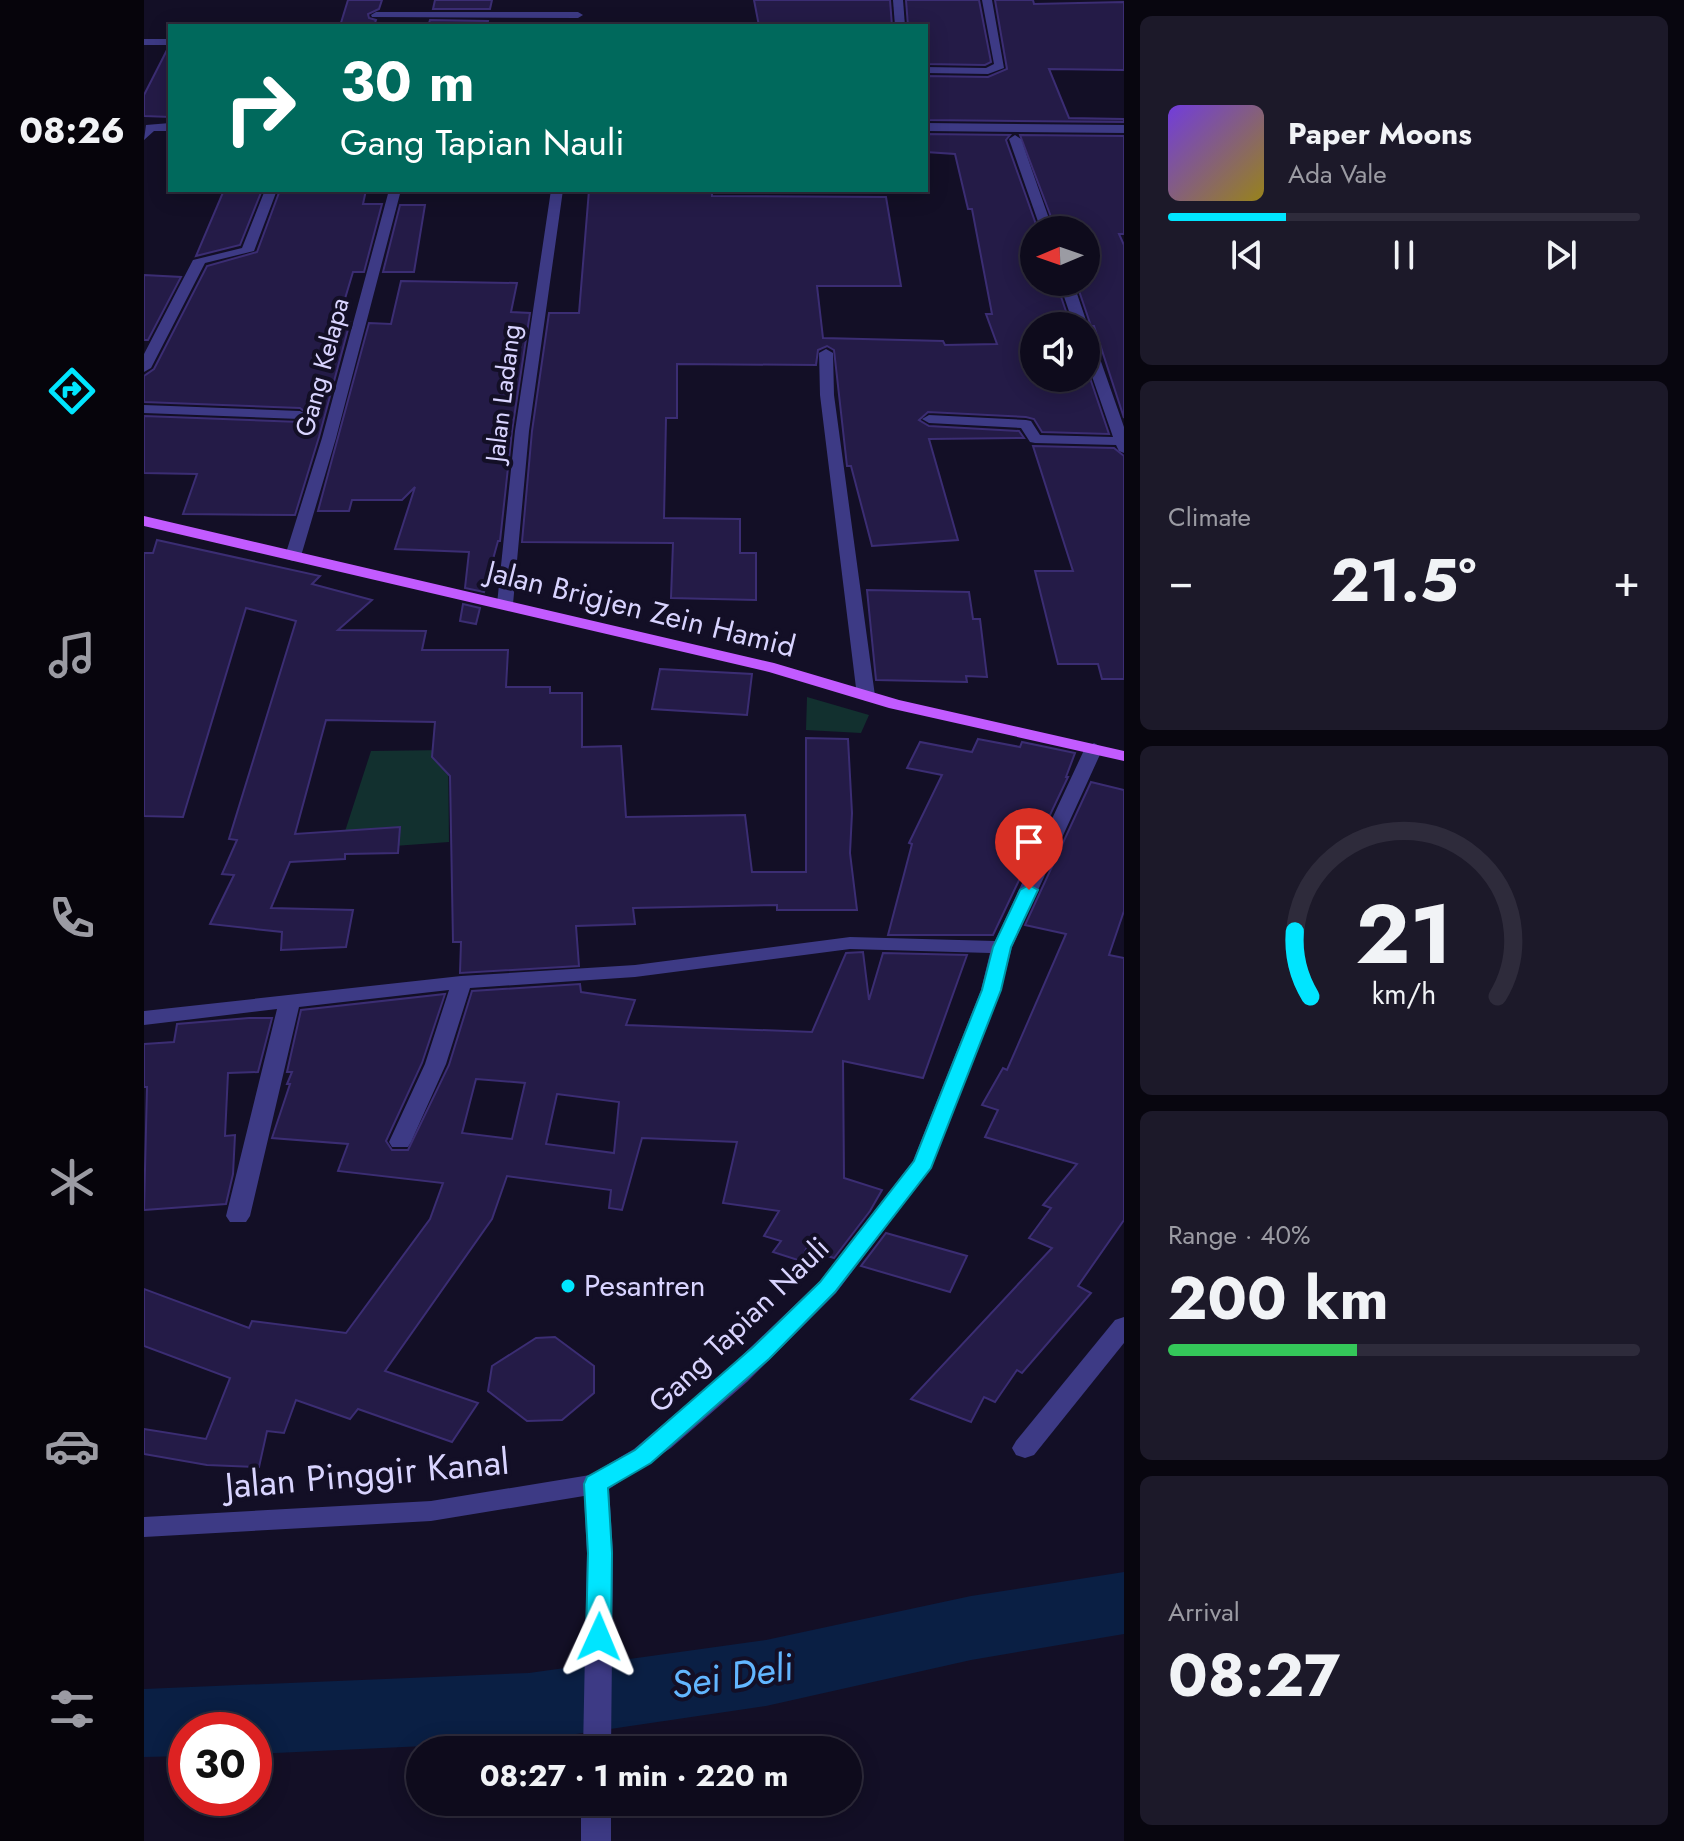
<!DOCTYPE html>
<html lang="en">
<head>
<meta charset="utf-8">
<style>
	body { margin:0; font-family:Jost,sans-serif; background:#1c1929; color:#f1f3f6; height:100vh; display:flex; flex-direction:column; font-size:30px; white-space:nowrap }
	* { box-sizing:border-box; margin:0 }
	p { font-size:26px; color:#9b9ba3 }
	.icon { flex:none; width:44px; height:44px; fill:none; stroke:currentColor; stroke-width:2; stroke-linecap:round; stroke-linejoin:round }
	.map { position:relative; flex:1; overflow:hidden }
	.drawer { display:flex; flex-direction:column; gap:16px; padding:16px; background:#08060f; width:560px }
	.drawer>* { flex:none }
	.hud { position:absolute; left:24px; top:24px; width:760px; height:168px; border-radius:0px; box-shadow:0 4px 20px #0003,0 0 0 2px #2e2b3b; background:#00695c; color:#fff; overflow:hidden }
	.needle { width:52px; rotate:268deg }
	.controls { position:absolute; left:876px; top:216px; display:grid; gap:16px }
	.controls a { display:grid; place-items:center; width:80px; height:80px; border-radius:50%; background:#0e0b1c; box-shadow:0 4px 20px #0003,0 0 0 2px #2e2b3b; font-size:40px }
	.speed { position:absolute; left:24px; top:1712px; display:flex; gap:16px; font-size:40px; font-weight:700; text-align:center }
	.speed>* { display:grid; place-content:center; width:104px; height:104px; border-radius:50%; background:#0e0b1c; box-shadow:0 4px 20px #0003,0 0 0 2px #2e2b3b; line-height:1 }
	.speed .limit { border:12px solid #d22; background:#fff; color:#111 }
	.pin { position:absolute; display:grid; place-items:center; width:68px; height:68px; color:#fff; margin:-82px -34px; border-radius:50% 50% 50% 0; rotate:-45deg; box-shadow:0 0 8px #0007 }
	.pin .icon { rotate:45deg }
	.me { position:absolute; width:88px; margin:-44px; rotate:1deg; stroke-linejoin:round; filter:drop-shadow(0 0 6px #0008) }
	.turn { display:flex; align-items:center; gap:28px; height:168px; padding:0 40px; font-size:36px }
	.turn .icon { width:104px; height:104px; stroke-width:2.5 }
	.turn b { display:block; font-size:56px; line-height:68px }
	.big { font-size:60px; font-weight:700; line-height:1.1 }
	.drawer .card { flex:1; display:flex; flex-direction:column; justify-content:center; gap:12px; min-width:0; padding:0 28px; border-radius:12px; background:#1c1929 }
	.drawer .dial { align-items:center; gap:0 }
	.dial svg { height:208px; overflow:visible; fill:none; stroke:#2e2b3b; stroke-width:7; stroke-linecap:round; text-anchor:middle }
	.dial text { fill:#f1f3f6; stroke:none }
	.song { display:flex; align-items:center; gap:24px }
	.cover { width:96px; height:96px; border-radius:12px; background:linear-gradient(135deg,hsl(260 70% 55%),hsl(50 70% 35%)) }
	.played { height:8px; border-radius:4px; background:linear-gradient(90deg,#00e5ff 25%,#2e2b3b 25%) }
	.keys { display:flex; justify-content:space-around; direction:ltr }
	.heat { display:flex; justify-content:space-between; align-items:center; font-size:44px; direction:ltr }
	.charge { height:12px; border-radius:6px; background:linear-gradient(90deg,#34c759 40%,#2e2b3b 0) }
	.trip { position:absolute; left:262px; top:1736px; width:456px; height:80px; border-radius:40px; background:#0e0b1c; box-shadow:0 4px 20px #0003,0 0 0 2px #2e2b3b; font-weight:700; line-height:80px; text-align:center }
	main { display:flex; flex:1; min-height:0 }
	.dock { display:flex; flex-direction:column; width:144px; justify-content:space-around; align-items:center; background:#06040b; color:#9b9ba3 }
	.dock .icon { width:56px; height:56px }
	.dock .on { color:#00e5ff }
	.dock b { font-size:36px; color:#f1f3f6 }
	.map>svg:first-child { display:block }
</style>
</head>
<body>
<main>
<nav class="dock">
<b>08:26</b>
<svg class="icon on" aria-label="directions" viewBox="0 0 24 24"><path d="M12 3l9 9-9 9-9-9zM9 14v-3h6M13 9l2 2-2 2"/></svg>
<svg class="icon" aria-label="music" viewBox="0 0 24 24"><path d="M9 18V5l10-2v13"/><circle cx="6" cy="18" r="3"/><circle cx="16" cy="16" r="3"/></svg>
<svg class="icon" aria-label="phone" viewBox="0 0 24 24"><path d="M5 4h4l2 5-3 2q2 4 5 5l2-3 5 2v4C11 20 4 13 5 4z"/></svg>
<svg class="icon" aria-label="climate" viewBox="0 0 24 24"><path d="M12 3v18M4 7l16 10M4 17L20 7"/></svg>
<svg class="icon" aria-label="car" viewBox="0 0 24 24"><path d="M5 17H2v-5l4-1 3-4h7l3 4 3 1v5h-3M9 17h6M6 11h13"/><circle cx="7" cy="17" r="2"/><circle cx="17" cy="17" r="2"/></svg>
<svg class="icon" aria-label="filters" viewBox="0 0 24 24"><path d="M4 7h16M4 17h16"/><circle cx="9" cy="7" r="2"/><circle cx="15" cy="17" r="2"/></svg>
</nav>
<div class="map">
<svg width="980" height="1841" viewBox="0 0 980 1841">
	<rect width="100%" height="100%" fill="#130f26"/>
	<g fill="#12302f">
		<polygon points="663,697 725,715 717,733 662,730"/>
		<polygon points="304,750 305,842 195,850 227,751"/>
	</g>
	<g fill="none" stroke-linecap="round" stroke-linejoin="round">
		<polygon fill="#0a1f44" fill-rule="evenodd" points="980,1572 980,1634 827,1660 622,1706 385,1741 110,1754 110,1730 42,1730 42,1756 0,1757 0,1689 385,1673 622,1640 827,1596"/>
	</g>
	<g fill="#241b47" stroke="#3b2d73" stroke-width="2" fill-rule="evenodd">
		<polygon points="204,0 238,0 235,9 224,14 225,18 232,20 230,26 196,26"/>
		<polygon points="291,0 348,0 346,9 289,9"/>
		<polygon points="610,0 746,0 748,26 615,26"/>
		<polygon points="762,0 835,0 847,62 841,65 782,64 782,26 764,26"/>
		<polygon points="851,0 889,0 890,4 980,2 980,70 905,69 925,118 980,119 980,122 782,120 782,76 844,77 863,69"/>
		<polygon points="286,20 344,21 343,26 284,26"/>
		<polygon points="24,48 26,117 0,116 0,95"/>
		<polygon points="782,134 866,135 862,140 894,230 890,230 890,282 912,282 927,326 890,326 890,378 946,378 965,434 898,432 890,419 882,417 784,412 775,420 785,426 875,431 880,438 785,439 814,540 728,546 707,466 703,466 690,350 683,346 674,350 672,365 533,364 533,418 522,418 520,518 596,519 596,553 612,553 612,600 527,598 529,543 378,542 388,431 405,313 435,313 445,190 568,190 568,196 742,197 757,286 673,286 679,338 799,341 801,345 853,344 842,314 848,314 828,209 824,209 811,154 782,152"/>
		<polygon points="876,135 980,136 980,234 975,234 980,245 980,418 950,326 947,326 932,282 942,282 942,230 912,230"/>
		<polygon points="80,190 118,190 96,245 52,256"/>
		<polygon points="136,190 222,190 219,204 238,204 220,272 209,272 194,322 206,322 175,437 151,515 39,514 53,474 0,473 0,416 156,422 166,416 156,408 0,402 0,376 10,369 63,266 113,252"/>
		<polygon points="256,205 281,205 270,272 239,272"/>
		<polygon points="0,275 37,277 4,340 0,340"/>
		<polygon points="257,281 373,283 367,312 386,313 368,431 356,541 354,541 340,592 321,588 325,552 251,549 271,487 258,500 208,500 205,511 174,511 225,323 247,324"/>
		<polygon points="889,446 970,448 980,456 980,679 958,679 954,664 914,664 891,571 929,571"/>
		<polygon points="13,540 176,576 168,584 228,600 194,630 282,631 278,650 364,650 362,687 406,687 406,693 438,693 438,747 477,746 482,817 601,815 608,872 662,872 662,738 704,739 708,813 706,853 713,910 633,910 633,905 489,908 491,924 432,926 435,966 316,973 317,942 309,942 306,776 288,757 291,722 182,720 151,834 256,827 254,853 201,854 201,859 146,862 127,908 209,910 202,947 137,950 138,932 66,924 90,875 78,874 93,840 85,839 152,621 102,608 39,817 0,816 0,553 9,553"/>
		<polygon points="723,590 825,592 829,619 836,619 843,677 822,676 823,682 732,680"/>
		<polygon points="319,604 336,608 332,624 316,621"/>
		<polygon points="516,669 608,674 603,715 508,709"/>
		<polygon points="834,739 876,747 878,742 931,753 922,777 924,777 849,935 744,935 768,844 765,843 798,775 763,768 776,742 828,752"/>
		<polygon points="947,782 980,790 980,911 965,955 980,958 980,1220 934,1286 947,1293 878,1373 873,1370 851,1402 840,1397 827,1422 767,1399 908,1248 885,1238 907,1208 899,1205 933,1164 841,1137 854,1110 838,1105 859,1068 863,1070 922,934 881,925"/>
		<path d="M719,952L725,1000L739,953L823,955L779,1078L699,1061L700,1178L738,1190L726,1211L690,1258L662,1249L657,1261L629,1252L637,1241L620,1236L635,1211L579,1203L593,1142L498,1138L478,1210L465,1208L467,1190L363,1176L348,1219L241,1371L334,1403L308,1442L214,1409L206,1419L152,1400L140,1433L123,1431L115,1467L63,1465L0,1454V1429L62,1439L86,1378L0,1346V1289L105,1328L108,1321L202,1333L286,1219L299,1183L194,1171L204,1144L128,1138L146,1084H143L148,1072H143L157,1010L301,994L278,1063L242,1141L248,1150H264L305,1065L328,991L436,984L437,992L491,1000L482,1025L668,1032L702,953ZM332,1079L381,1083L368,1139L318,1133ZM413,1094L475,1102L470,1153L402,1144Z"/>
		<polygon points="105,1018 128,1018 114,1072 84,1073 81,1136 91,1135 89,1174 82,1204 0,1210 3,1087 0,1087 0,1044 30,1042 33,1024"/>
		<polygon points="742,1233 823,1256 806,1292 717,1266"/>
		<polygon points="411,1337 450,1366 450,1393 418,1420 383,1421 344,1391 348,1366 392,1338"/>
	</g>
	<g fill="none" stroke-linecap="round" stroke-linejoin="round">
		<g fill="#3d3a85" fill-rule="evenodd">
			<polygon points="749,0 759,0 761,26 751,26"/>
			<polygon points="838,0 848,0 860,68 844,74 782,73 782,67 842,68 850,64"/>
			<polygon points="232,12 434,12 439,15 434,18 228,17 227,15"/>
			<rect x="0" y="39" width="26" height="6"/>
			<polygon points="26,123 26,131 10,131 0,140 2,125"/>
			<polygon points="782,123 980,125 980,133 782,131"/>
			<polygon points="871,135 877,139 909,230 897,230 865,139"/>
			<polygon points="121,190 133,190 110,251 61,263 7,368 0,372 0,354 49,260 98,248"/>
			<polygon points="245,190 257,190 192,438 157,556 149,561 143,559 141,556 178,438"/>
			<polygon points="407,190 419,190 385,431 369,604 361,609 353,604 371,431"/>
			<polygon points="915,282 929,282 944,326 942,329 942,326 930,326"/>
			<polygon points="942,335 949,339 980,427 980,453 975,451 972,445 891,443 886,442 877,428 785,423 778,419 785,415 882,420 887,421 896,435 969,437 942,359"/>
			<polygon points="682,349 689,353 690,395 731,696 722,701 713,696 676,395 675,353"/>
			<polygon points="0,405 156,411 163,415 156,419 0,413"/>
			<polygon points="950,743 959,748 868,947 857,990 787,1168 692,1293 603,1382 527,1448 465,1489 469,1553 467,1750 439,1750 443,1553 440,1496 287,1521 0,1537 0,1517 287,1501 446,1475 490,1449 585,1368 676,1281 769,1161 837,990 846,953 706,949 491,977 326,988 302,1064 267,1142 264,1147 248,1147 245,1142 281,1064 305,990 155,1007 106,1216 102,1222 86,1222 82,1216 133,1009 0,1025 0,1011 317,976 491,965 706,937 851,941 941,748"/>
			<polygon points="980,1317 980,1343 890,1455 881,1458 872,1455 868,1448 872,1441 971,1320"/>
			<rect x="437" y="1802" width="30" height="39"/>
		</g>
		<polygon fill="#c25bff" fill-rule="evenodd" points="0,516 630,663 755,700 980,751 980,761 745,708 625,672 0,526"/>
	</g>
	<polygon fill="#00e5ff" stroke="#0095a6" stroke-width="2" points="885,885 894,890 867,947 857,990 787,1168 691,1292 625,1359 507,1463 464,1488 468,1553 467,1637 463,1645 455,1648 446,1645 442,1637 444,1553 440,1484 443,1477 491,1450 609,1347 676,1282 770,1161 838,990 849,947 876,890"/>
	<circle fill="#00e5ff" stroke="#130f26" stroke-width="3" cx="424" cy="1286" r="8"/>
	<g text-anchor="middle" stroke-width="8" stroke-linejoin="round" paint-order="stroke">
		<g font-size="26" fill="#d9d4ff" stroke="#130f26">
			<text transform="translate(178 367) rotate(-75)" y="9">Gang Kelapa</text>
			<text transform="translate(359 393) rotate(-83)" y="9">Jalan Ladang</text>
		</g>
		<g font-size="30" fill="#d9d4ff" stroke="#130f26">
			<text transform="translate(497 609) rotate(14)" y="10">Jalan Brigjen Zein Hamid</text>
			<text transform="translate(595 1325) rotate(-44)" y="10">Gang Tapian Nauli</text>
		</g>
		<g font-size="30" fill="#d9d4ff" stroke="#130f26" text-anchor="start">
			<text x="440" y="1296">Pesantren</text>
		</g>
		<g font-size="36" fill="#d9d4ff" stroke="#130f26">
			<text transform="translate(223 1473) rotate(-5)" y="13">Jalan Pinggir Kanal</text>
		</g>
		<g font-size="38" font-style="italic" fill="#62b6ff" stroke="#130f26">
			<text transform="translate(588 1676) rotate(-9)" y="13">Sei Deli</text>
		</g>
	</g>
</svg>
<div class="controls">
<a><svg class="needle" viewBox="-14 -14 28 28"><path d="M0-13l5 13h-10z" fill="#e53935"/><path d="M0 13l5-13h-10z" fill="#9b9ba3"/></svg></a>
<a><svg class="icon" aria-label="sound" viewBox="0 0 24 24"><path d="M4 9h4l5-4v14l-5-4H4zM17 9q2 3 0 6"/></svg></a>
</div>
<div class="speed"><div class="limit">30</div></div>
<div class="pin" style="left:885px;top:890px;background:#d93025"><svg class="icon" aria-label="arrive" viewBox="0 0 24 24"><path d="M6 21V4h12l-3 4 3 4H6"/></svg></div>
<svg class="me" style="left:455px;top:1637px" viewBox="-20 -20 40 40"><path d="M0-17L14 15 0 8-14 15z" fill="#00e5ff" stroke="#fff" stroke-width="4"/></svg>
<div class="trip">08:27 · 1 min · 220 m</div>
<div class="hud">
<div class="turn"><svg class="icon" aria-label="right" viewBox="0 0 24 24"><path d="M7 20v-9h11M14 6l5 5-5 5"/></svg><div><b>30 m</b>Gang Tapian Nauli</div></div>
</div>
</div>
<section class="drawer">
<div class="card">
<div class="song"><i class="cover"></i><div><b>Paper Moons</b><p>Ada Vale</p></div></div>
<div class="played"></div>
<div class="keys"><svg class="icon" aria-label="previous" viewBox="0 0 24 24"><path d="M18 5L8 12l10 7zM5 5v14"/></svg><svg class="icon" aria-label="pause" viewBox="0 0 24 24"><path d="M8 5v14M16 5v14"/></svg><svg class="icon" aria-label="next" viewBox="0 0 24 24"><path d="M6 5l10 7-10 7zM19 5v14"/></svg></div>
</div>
<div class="card"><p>Climate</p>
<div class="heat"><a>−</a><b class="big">21.5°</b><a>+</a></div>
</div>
<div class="card dial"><svg viewBox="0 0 100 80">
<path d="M14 69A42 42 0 1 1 86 69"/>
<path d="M14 69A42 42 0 0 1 8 44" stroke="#00e5ff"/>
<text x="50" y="56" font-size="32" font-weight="700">21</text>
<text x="50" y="72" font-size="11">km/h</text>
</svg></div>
<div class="card"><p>Range · 40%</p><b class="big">200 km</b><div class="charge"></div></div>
<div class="card"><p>Arrival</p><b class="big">08:27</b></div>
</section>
</main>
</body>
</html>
